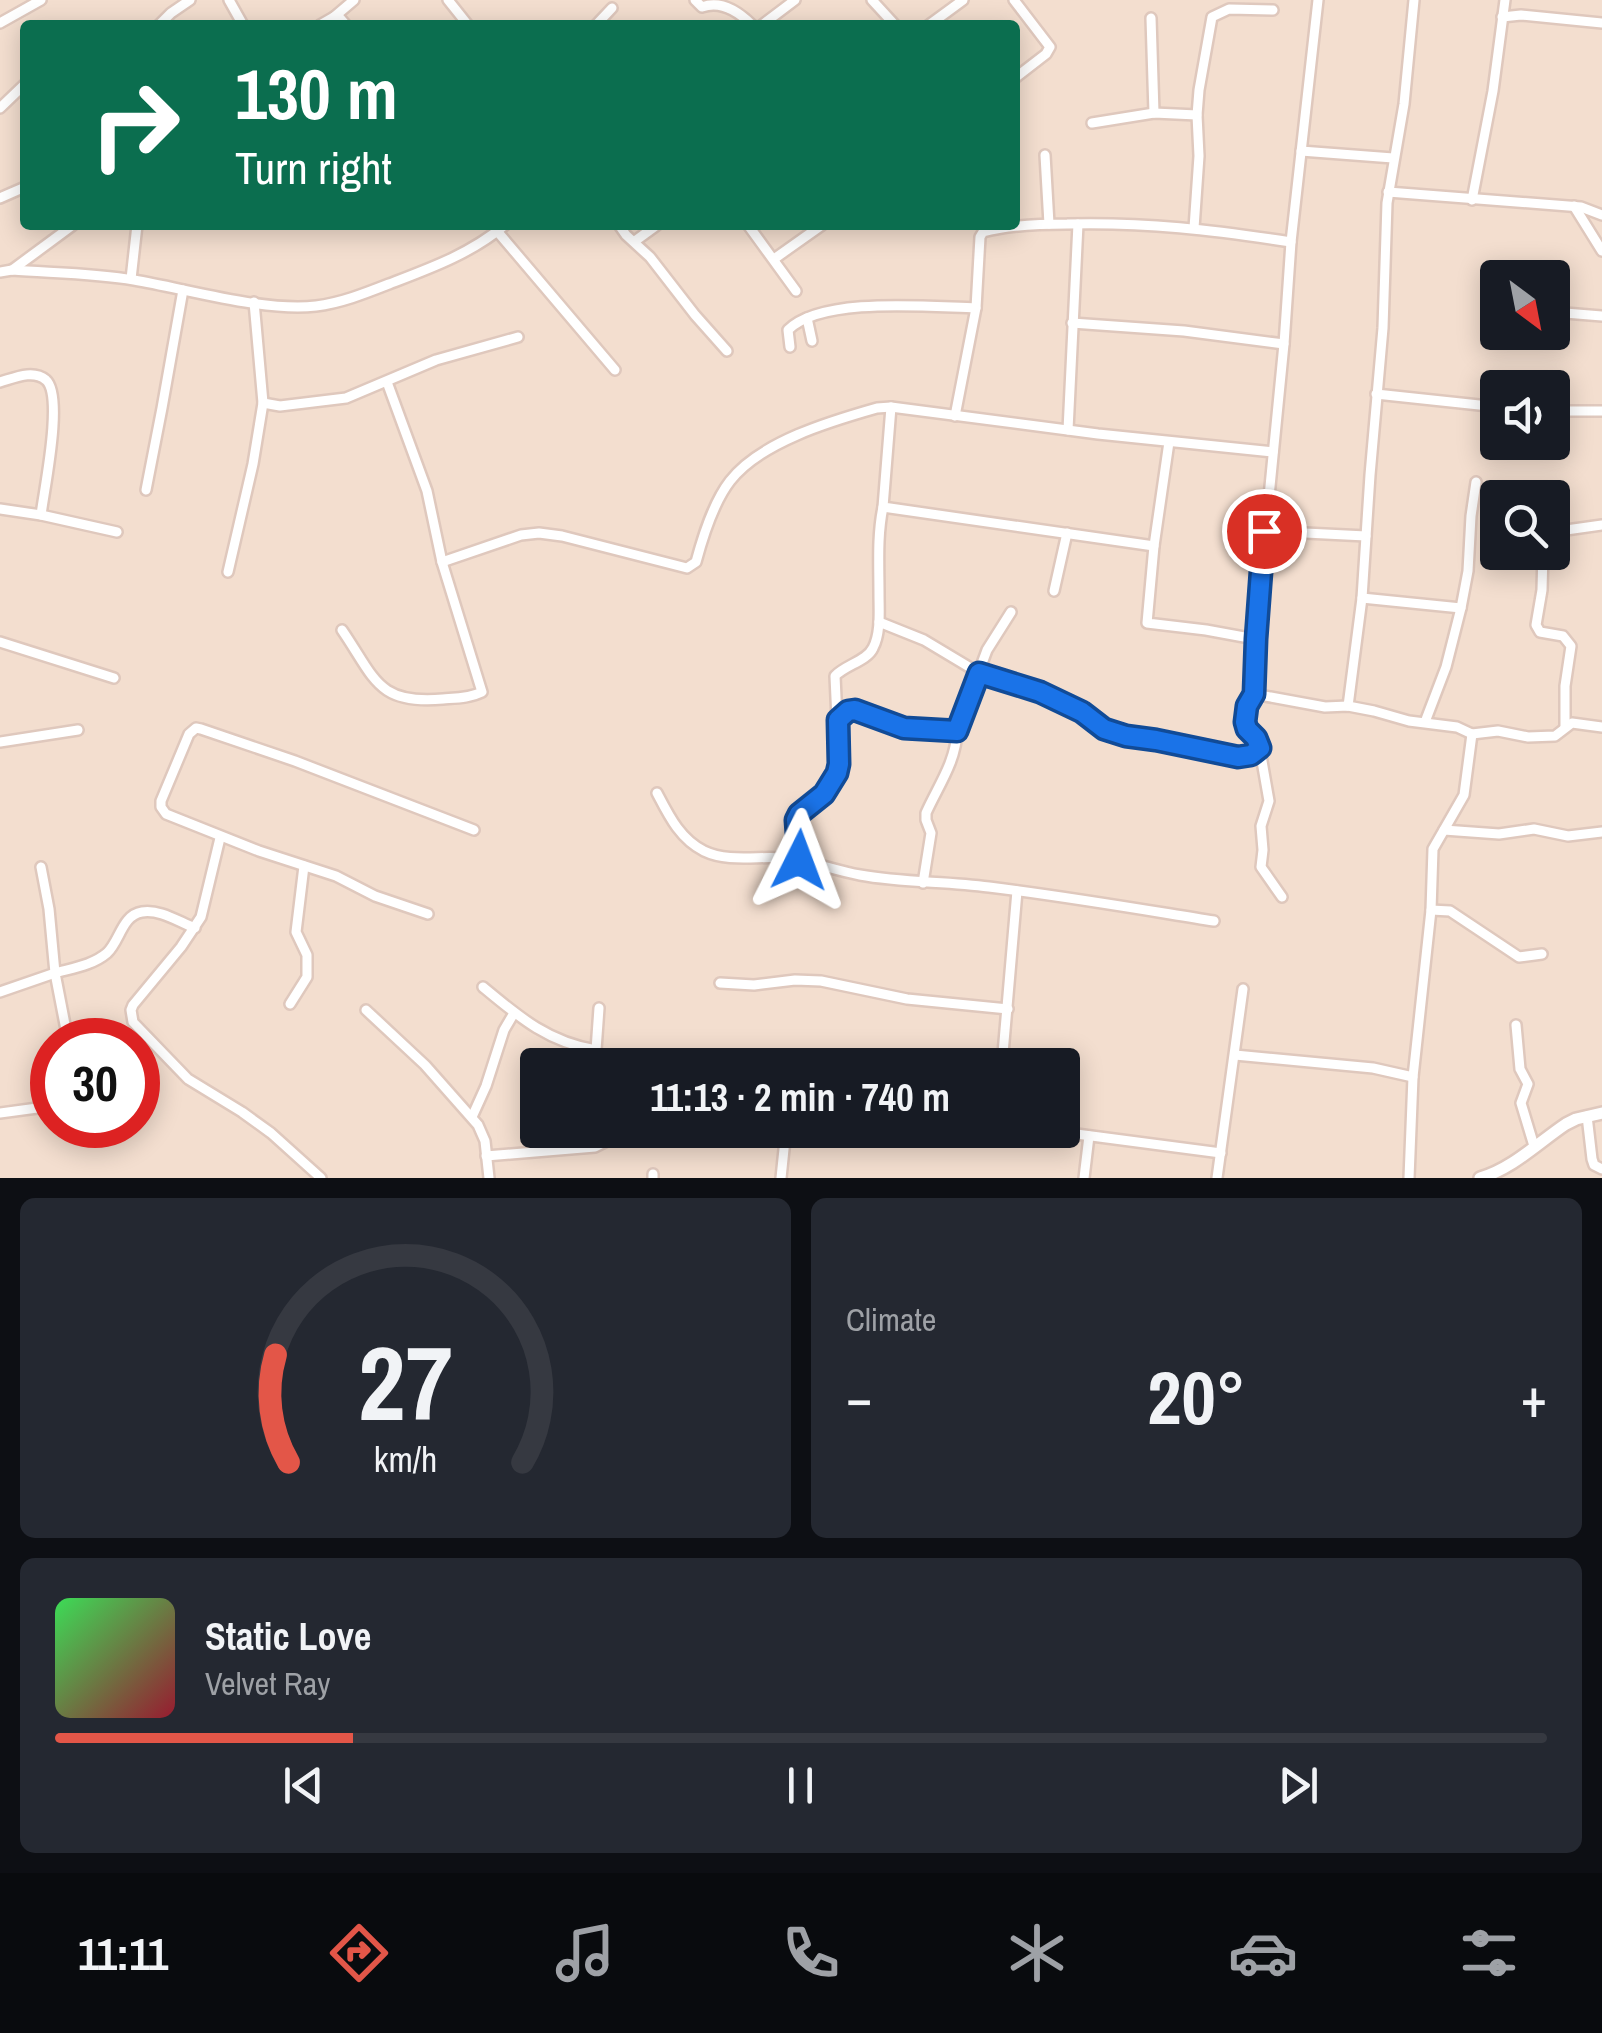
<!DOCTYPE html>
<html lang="en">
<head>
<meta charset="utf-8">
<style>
	body { margin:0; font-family:"Archivo Narrow",sans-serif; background:#242831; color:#f1f3f6; height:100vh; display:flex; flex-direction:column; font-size:38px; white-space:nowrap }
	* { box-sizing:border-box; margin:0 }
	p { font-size:32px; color:#9ea1a6 }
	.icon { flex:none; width:55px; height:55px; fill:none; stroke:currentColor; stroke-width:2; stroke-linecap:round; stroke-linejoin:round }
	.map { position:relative; height:1178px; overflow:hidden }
	.side { display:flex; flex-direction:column; gap:20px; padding:20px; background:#0d0f14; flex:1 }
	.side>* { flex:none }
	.top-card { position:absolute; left:20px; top:20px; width:1000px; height:210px; border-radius:10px; box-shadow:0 5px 25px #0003; background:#0b6e4f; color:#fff; overflow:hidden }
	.needle { width:65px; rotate:148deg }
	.buttons { position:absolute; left:1480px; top:260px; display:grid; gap:20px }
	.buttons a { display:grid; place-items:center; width:90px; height:90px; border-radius:10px; background:#171b24; box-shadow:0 5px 25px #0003; font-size:50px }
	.speed { position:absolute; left:30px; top:1018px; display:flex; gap:20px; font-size:50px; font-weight:700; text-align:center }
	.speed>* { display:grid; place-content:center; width:130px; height:130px; border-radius:50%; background:#171b24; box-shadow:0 5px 25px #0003; line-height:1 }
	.speed .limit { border:15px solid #d22; background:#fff; color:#111 }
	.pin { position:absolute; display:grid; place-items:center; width:85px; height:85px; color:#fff; margin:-42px; border:5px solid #fff; border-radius:50%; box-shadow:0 2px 10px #0007 }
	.me { position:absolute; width:110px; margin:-55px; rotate:3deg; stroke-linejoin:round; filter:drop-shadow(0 0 8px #0008) }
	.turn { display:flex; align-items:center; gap:35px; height:210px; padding:0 50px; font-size:45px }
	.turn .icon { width:130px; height:130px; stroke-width:2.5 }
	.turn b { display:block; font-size:70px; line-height:85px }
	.big { font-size:75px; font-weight:700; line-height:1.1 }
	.side .widget { flex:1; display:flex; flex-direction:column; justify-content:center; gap:15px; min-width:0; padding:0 35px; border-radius:15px; background:#242831 }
	.side .dial { align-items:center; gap:0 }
	.dial svg { height:260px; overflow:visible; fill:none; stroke:#363941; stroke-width:7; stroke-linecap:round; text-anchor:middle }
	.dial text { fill:#f1f3f6; stroke:none }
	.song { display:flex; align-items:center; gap:30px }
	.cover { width:120px; height:120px; border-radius:15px; background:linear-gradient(135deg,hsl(130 70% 55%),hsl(350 70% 35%)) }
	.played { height:10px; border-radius:5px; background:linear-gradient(90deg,#e35648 20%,#363941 20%) }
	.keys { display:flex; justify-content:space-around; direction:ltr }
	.heat { display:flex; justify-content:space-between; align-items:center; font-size:55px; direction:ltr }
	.side .tiles { flex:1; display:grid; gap:20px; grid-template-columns:1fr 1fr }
	.widget:last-child { grid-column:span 2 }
	.trip { position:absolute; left:520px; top:1048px; width:560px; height:100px; border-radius:10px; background:#171b24; box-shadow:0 5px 25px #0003; font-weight:700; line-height:100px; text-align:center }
	.tabs { display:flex; height:160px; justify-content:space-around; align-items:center; background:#090b0e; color:#9ea1a6 }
	.tabs .icon { width:70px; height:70px }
	.tabs .on { color:#e35648 }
	.tabs b { font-size:45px; color:#f1f3f6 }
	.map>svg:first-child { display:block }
</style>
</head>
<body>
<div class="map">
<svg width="1602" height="1178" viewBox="0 0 1602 1178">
	<rect width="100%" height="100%" fill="#fbede0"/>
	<path fill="#f3decf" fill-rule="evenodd" d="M0,0H1602V1178H0ZM25,25H1015V225H25ZM1498,278H1552V332H1498ZM1498,388H1552V442H1498ZM1498,498H1552V552H1498ZM52,1040H138V1125H52ZM538,1065H1062V1130H538Z"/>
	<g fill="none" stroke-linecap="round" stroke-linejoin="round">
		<g stroke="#dfc8bd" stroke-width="14">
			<g id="minor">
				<polyline points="229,0 243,25"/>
				<polyline points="448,0 468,25"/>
				<path d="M695,0L702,7C721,0 738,11 752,25"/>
				<polyline points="872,0 895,25"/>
				<polyline points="1014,0 1050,47 1046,54 1015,78"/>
				<polyline points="334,17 339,17 346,25"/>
				<polyline points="1502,17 1521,15 1602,23"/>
				<polyline points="1151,18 1154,113"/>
				<polyline points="0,23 41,0"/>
				<polyline points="159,25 171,13 190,0"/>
				<polyline points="320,25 334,17 354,0"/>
				<polyline points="596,25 612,8"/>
				<polyline points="762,25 795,0"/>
				<polyline points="929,25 963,0"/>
				<polyline points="0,108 25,84"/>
				<polyline points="1092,123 1154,113 1197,115"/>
				<polyline points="1301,151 1393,158"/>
				<polyline points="1045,155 1049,224"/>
				<polyline points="1388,192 1581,207 1602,215"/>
				<polyline points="0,198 25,187"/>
				<polyline points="1472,200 1493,91 1505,0"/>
				<polyline points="1574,206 1602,251"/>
				<polyline points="619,225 626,235 650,257 695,315 727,351"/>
				<polyline points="748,225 796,291"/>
				<polyline points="1194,228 1199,156 1197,115 1199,90 1212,17 1229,9 1273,10"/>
				<polyline points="497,231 615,370"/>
				<polyline points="635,241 657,225"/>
				<polyline points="774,259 822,225"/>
				<polyline points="12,270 73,225"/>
				<path d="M0,272L12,270C52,273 94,273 134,280C187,289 264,312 316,306C341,303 366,293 389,284C431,268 470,254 505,225"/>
				<polyline points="131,279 137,225"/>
				<polyline points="1490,314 1498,315"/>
				<polyline points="1552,314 1565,313 1602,316"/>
				<polyline points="807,318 812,341"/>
				<polyline points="1072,323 1184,331 1284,344"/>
				<path d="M790,347L788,330C822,296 930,307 976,308"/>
				<path d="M0,382C14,378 33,369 46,380C64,396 44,490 41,515"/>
				<polyline points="1376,394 1498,407"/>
				<polyline points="263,403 280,406 346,398 436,360 518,337"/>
				<polyline points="891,407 883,507 1154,546"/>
				<polyline points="1552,411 1602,411"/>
				<path d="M955,416L976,308L980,237L983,232C1009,225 1040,224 1067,224C1146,222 1213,230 1291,242"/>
				<polyline points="1068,430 1078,224"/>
				<polyline points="1169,442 1154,546 1147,623 1206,630 1255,639"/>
				<polyline points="146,490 162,408 183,290"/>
				<polyline points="0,509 41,515 117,532"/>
				<polyline points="1264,531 1366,536"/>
				<polyline points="1552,532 1602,525"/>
				<polyline points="1543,552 1542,590 1536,625 1540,632 1563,636 1571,646 1565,686 1565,727"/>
				<path d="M442,562L521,535L539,533L562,536L687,568L696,562C703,536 713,503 730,481C760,442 831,421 877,408L891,407L1098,434L1273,452"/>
				<polyline points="228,572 253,464 263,403 254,302"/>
				<polyline points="1054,591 1067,533"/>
				<polyline points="1362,598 1461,608"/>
				<polyline points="879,622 924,640 979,673 1040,693 1076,710 1104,729 1126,737 1157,740 1238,757 1251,755 1260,748"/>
				<path d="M342,630C375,678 377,705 443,699C456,698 470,698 482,692L442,562L427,491L387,382"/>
				<polyline points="0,642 114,678"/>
				<polyline points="1254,694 1325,707 1348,706 1374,711 1409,721 1457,727 1472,734 1498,731 1528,737 1555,736 1572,723 1602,727"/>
				<polyline points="1348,706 1362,598 1370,475 1383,328 1387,203 1404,104 1414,0"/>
				<path d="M838,719L848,711L855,710C892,726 917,732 957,731"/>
				<polyline points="1425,722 1446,667 1461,608 1468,571 1471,516 1476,482"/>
				<polyline points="0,742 78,730"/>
				<path d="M657,793C669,816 680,839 704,851C731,864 764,854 794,859C816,863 838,871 860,875C903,883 946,881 989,887C1064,896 1139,909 1214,921"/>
				<polyline points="1444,830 1499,834 1534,829 1568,836 1602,832"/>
				<polyline points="220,838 201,917 181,947 133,1005 131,1010 133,1022 188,1079 242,1112 271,1133 321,1178"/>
				<path d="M799,860L795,827L796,817C815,801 832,790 839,764L835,676C845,665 867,661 873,648C881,633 879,611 879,594C879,565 877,536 883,507"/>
				<path d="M923,883L931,833L926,820V813C938,786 956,762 957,731L987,650L1011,612"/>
				<polyline points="1282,897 1261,867 1263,850 1261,826 1269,801 1259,744 1256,737 1247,729 1245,715 1254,694 1255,639 1284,344 1291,242 1318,0"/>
				<polyline points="1431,910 1450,911 1519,957 1542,954"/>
				<polyline points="428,914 375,896 336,876 259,851 166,814 161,807 161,801 189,734 196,728 201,729 295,761 474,830"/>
				<polyline points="720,983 754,985 795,980 821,981 907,999 1008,1009"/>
				<path d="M483,987C519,1017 548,1042 596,1050"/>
				<polyline points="0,992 55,973 49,909 41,867"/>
				<polyline points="290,1004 307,977 307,955 296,932 304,866"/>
				<polyline points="366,1010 425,1065 478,1125 485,1141 489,1178"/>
				<polyline points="1516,1025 1520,1069 1528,1084 1521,1103 1534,1146"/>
				<path d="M68,1040L55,973C73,968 93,965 107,953C120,941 122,915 142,912C160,909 179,922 195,928"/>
				<polyline points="1235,1055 1373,1068 1413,1077"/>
				<polyline points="598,1065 596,1050 599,1008"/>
				<polyline points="1002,1065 1017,891"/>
				<polyline points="0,1113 52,1106"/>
				<polyline points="1587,1116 1592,1159 1594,1165 1602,1169"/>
				<polyline points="472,1117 486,1086 504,1030 514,1013"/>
				<polyline points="1046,1130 1221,1153"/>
				<polyline points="486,1156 595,1147 605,1142 606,1130"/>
				<polyline points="653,1178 653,1174"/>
				<polyline points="781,1178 786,1130"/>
				<polyline points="1084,1178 1089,1136"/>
				<polyline points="1217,1178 1243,989"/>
				<polyline points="1409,1178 1413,1077 1431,910 1433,849 1464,795 1472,734"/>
			</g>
		</g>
		<g stroke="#dfc8bd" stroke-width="16">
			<path id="tertiary" d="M1480,1178C1512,1169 1539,1142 1566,1124L1576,1119L1602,1113"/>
		</g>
		<use href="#minor" stroke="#fff" stroke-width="9"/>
		<use href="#tertiary" stroke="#fff" stroke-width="11"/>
	</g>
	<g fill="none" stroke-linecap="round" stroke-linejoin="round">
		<g stroke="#114b97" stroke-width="25">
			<polyline id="route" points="799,860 796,820 799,814 824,794 837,773 839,764 838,720 848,711 855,710 904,728 957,731 979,673 1040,692 1082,712 1104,729 1126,736 1156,740 1238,757 1251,755 1260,748 1256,738 1247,729 1245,722 1247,706 1254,694 1256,639 1264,531"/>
		</g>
		<use href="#route" stroke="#1a73e8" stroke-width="18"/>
	</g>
</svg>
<div class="buttons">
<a><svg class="needle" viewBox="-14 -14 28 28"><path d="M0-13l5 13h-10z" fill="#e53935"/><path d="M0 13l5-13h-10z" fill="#9ea1a6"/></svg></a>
<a><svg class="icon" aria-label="sound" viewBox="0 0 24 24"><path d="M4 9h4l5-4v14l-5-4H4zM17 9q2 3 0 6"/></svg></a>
<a><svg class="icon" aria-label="search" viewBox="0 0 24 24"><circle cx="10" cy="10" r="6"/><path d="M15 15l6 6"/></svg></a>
</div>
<div class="speed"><div class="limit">30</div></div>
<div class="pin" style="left:1264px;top:531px;background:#d93025"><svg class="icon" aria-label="arrive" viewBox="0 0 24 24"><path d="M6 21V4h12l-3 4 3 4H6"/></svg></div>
<svg class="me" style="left:799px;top:860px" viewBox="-20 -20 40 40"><path d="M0-17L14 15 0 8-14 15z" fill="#1a73e8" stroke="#fff" stroke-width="4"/></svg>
<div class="trip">11:13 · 2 min · 740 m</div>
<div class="top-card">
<div class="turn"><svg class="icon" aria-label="right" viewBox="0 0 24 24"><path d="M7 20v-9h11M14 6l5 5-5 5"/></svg><div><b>130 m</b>Turn right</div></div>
</div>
</div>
<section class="side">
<div class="tiles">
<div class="widget dial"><svg viewBox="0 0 100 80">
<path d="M14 69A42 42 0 1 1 86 69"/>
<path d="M14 69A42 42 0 0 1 10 36" stroke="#e35648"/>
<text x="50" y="56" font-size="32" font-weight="700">27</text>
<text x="50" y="72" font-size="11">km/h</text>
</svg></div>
<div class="widget"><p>Climate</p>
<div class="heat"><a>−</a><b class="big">20°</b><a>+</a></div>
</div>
<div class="widget">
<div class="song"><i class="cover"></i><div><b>Static Love</b><p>Velvet Ray</p></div></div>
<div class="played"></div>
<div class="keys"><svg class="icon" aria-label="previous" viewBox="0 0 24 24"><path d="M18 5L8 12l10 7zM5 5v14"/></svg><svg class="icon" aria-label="pause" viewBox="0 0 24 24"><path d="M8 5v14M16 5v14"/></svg><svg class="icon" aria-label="next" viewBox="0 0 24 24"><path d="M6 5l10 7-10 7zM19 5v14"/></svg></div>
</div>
</div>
</section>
<nav class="tabs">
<b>11:11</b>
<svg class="icon on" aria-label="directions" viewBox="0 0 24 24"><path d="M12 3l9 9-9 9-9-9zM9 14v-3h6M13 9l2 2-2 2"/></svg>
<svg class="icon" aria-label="music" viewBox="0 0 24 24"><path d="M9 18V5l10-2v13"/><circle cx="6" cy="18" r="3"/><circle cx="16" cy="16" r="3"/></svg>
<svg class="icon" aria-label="phone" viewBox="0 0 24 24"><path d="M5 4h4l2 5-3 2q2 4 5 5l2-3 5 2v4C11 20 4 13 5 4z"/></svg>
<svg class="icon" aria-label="climate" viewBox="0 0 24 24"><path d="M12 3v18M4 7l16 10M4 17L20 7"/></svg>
<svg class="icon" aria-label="car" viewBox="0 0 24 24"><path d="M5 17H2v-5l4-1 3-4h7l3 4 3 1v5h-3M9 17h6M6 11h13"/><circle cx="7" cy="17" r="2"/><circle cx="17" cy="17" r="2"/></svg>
<svg class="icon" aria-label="filters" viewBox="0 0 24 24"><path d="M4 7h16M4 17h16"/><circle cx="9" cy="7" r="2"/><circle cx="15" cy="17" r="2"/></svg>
</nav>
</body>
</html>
